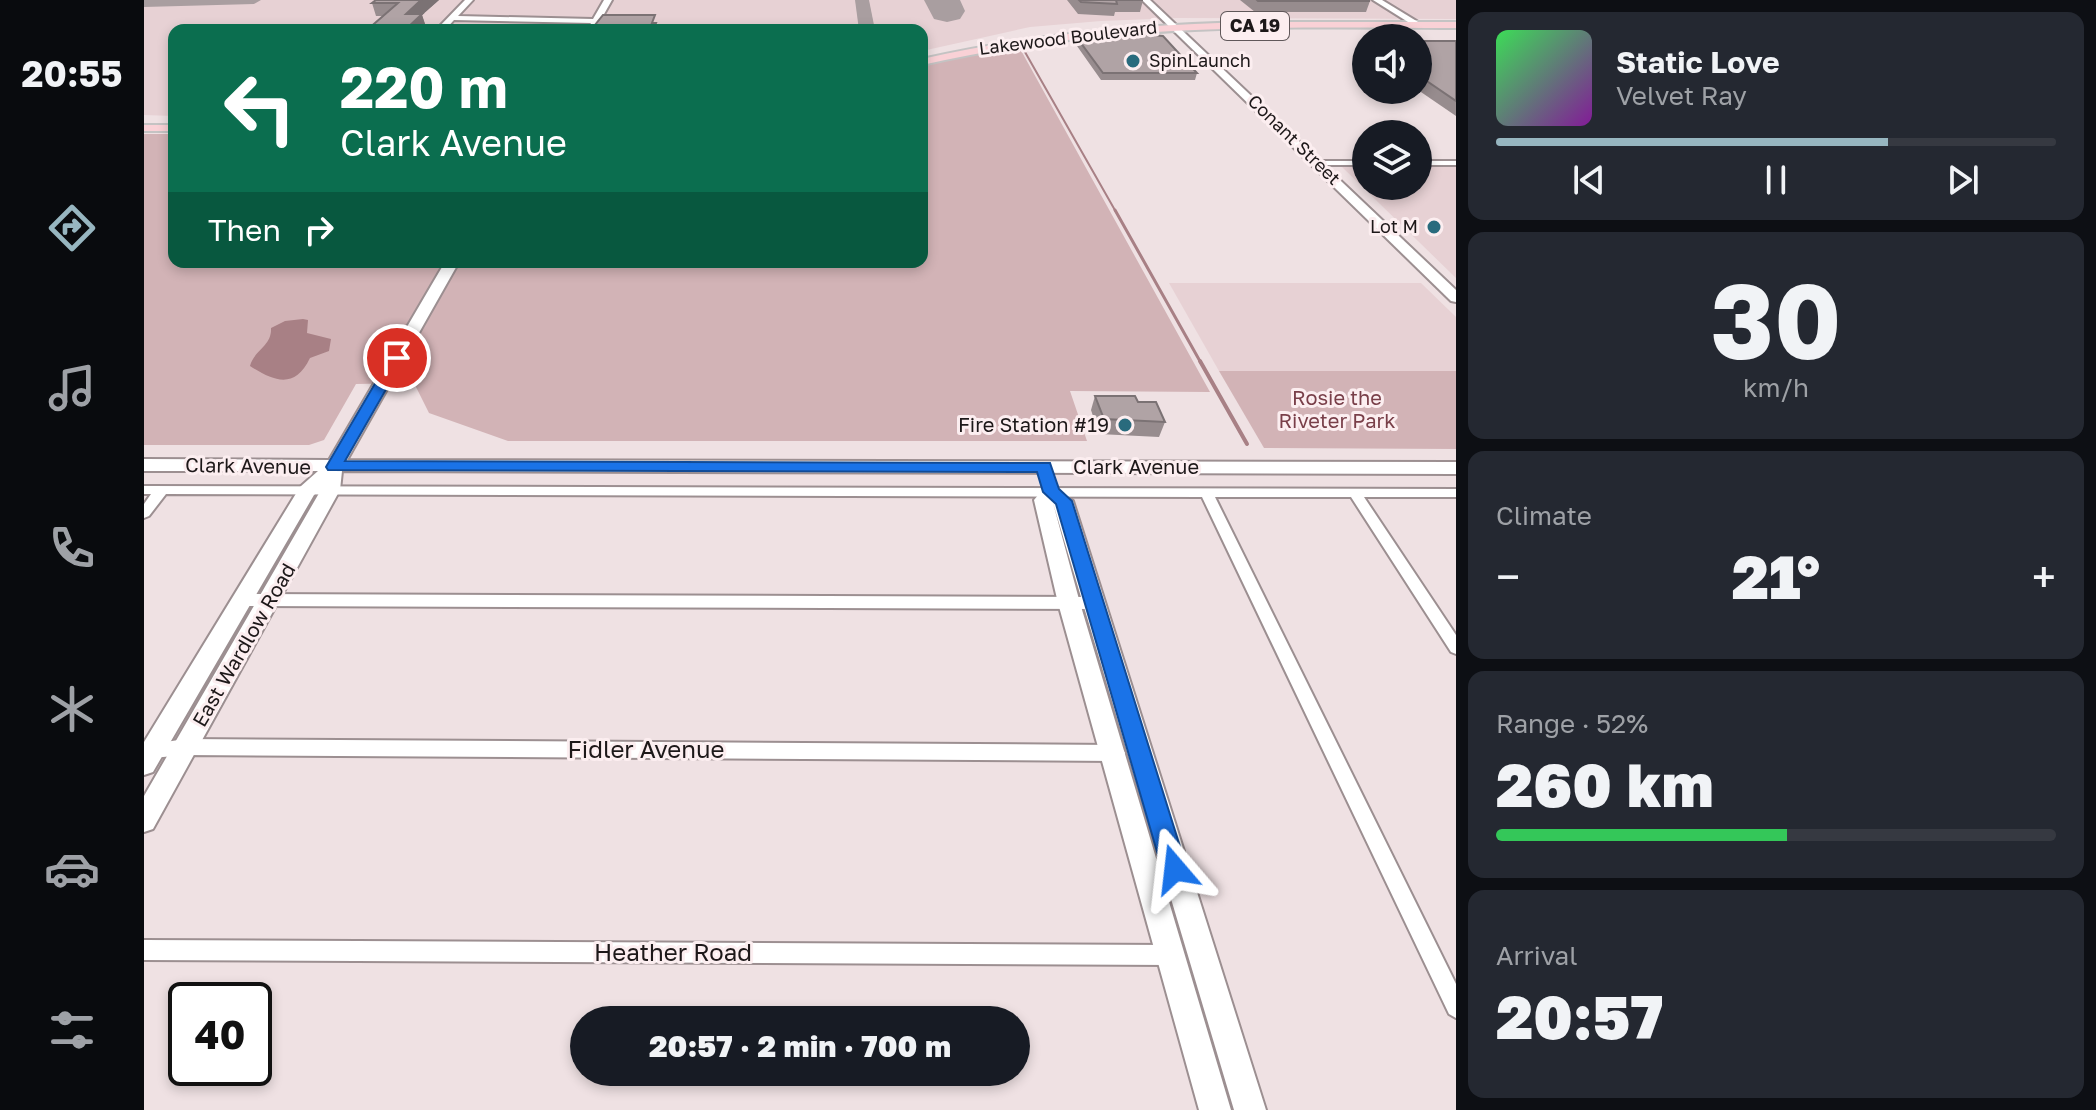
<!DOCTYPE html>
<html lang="en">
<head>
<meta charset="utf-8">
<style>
	body { margin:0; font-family:"Golos Text",sans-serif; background:#242831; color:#f1f3f6; height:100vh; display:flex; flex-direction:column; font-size:30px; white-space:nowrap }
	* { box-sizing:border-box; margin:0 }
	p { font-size:26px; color:#9ea1a6 }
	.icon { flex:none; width:44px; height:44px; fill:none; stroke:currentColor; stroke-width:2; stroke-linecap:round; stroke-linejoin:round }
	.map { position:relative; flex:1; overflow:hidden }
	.side { display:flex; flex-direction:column; gap:12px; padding:12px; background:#0d0f14; width:640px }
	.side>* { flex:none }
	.guide { position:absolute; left:24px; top:24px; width:760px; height:244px; border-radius:16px; box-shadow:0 4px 12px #0003; background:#0b6e4f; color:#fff; overflow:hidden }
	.buttons { position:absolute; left:1208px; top:24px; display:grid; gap:16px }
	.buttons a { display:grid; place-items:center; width:80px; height:80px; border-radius:50%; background:#171b24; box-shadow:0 4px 12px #0003; font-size:40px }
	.speed { position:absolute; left:24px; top:982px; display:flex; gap:16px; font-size:40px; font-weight:700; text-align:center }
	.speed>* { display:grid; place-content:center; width:104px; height:104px; border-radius:50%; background:#171b24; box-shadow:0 4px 12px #0003; line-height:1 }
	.speed .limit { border:4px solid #111; border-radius:12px; background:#fff; color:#111 }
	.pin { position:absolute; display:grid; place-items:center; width:68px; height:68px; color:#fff; margin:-34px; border:4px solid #fff; border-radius:50%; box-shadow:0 2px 8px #0007 }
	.me { position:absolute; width:88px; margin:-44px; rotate:343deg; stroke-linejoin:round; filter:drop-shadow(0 0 6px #0008) }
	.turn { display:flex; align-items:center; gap:28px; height:168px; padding:0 40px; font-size:36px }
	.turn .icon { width:104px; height:104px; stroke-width:2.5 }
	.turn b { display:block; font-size:56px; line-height:68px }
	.then { display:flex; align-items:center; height:76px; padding:0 40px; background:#0003; gap:16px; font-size:30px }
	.big { font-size:60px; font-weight:800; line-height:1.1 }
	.side .widget { flex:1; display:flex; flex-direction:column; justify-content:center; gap:12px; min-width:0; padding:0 28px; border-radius:16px; background:#242831 }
	.side .dial { align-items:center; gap:0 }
	.dial b { font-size:104px; line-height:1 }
	.song { display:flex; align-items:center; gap:24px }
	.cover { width:96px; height:96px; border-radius:12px; background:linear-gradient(135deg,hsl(130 70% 55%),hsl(290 70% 35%)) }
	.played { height:8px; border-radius:4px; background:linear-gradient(90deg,#97b6c0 70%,#363941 70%) }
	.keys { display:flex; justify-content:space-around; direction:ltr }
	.heat { display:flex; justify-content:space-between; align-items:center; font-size:44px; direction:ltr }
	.charge { height:12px; border-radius:6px; background:linear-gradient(90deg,#34c759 52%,#363941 0) }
	.trip { position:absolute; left:426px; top:1006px; width:460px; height:80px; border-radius:40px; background:#171b24; box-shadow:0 4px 12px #0003; font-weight:800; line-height:80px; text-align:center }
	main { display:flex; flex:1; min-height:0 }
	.tab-bar { display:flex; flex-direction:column; width:144px; justify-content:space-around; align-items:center; background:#090b0e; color:#9ea1a6 }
	.tab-bar .icon { width:56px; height:56px }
	.tab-bar .current { color:#97b6c0 }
	.tab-bar b { font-size:36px; color:#f1f3f6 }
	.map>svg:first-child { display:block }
</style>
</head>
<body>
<main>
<nav class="tab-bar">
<b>20:55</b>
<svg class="icon current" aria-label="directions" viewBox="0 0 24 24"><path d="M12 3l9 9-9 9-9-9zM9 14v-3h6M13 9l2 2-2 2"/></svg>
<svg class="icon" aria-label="music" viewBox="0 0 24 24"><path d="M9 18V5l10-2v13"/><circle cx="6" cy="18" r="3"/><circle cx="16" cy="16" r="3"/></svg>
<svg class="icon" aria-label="phone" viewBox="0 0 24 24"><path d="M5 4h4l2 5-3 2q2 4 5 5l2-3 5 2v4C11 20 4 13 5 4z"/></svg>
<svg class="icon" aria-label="climate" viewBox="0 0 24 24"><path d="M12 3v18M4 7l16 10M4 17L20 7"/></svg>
<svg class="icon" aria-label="car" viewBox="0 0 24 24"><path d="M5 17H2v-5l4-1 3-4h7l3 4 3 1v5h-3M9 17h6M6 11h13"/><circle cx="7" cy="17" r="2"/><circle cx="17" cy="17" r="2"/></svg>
<svg class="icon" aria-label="filters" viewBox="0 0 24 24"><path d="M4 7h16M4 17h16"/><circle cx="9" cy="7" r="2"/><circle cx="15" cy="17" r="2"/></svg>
</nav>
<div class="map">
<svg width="1312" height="1110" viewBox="0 0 1312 1110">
	<rect width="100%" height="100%" fill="#efe1e3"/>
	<g fill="#e7d1d4">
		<polygon points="0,0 1312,0 1312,19 1033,18 957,21 886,27 778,51 778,30 30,30 30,116 0,115"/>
		<polygon points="1198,167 1222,167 1222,186 1274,186 1274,167 1312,167 1312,278"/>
		<polygon points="1025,283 1277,283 1312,317 1312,371 1075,371"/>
	</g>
	<g fill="#d2b3b6">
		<polygon points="874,45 1066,392 926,391 943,441 364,441 285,413 270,383 212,384 180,440 165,445 0,445 0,134 30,134 30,262 778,262 778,66"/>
		<polygon points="1075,371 1312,371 1312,449 1120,448"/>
	</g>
	<path fill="#a88085" d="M159,319L164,320L163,333L187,339L185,351L166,358C151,389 131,382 106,366C110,350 128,346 127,328L141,321Z"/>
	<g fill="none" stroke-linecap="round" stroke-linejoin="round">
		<polyline stroke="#a88085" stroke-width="2" points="877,45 972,212"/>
		<polyline stroke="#a88085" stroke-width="3" points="971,210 1057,363"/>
		<polyline stroke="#a88085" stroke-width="4" points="1056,361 1103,444"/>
		<g fill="#a99ea0" fill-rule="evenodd">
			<polygon points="0,0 117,0 110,4 0,7"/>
			<polygon points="711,0 725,0 731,30 715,30"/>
		</g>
		<polygon fill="#a99ea0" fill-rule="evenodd" points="780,0 816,0 821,11 816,19 803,22 790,19"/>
		<g stroke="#9c8f91" stroke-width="4">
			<g id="street">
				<polygon points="1171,161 1222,161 1222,165 1174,165 1170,163"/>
				<rect x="1274" y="161" width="38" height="4"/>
				<polygon points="0,486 1312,489 1312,497 1220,497 1312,635 1312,654 1307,652 1207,497 1071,497 1312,984 1312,1018 1305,1014 1058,497 22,494 5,516 0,518 0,504 7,494 0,494"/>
				<polygon points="98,594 949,597 954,599 956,603 954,607 949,609 98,606 93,604 91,600 93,596"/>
				<polygon points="41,739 972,745 978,748 981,753 978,758 972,761 41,755 8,758 2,755 0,751 2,745"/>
				<polygon points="0,940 1028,945 1035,948 1038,955 1035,962 1028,965 0,960"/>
			</g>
		</g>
		<g stroke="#9c8f91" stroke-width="4">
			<g id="secondary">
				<polygon points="321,0 329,0 314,16 449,19 460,0 468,0 451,30 443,30 447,23 310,20 301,30 292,30"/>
				<polygon points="998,0 1006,0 1312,290 1312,302 1307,301"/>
				<polygon points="1229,0 1238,0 1279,25 1272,27"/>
				<polygon points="301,262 315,262 203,460 1312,462 1312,474 198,471 196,490 9,829 0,832 0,796 178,488 170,495 9,772 0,775 0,742 156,487 174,471 0,471 0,459 185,460"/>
				<polygon points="907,486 929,501 1122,1110 1090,1110 909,503 936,603 1087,1110 1055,1110 914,603 890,500 900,488"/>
			</g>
		</g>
		<g stroke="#c4c3c3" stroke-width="4">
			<g id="primary">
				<path d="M1111,22H1312V28C1127,27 960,23 778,65V59C888,34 998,24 1111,22Z"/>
				<rect x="0" y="125" width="30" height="6"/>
			</g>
		</g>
		<use href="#street" fill="#fff" fill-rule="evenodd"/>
		<use href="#secondary" fill="#fff" fill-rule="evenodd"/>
		<use href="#primary" fill="#f9d1d6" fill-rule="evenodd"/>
	</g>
	<g fill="#978c8e">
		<polygon points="232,0 295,0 278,15 282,27 239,16 232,16 228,3"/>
		<polygon points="923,0 999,0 996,12 971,12 970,16 934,14"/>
		<polygon points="1096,0 1224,0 1226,1 1222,12 1111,12"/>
		<polygon points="985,33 1053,73 1051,80 957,80 933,46 934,39 985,35"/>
		<polygon points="1274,41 1312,41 1312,116 1274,90"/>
		<polygon points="951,396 994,402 1021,422 1015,437 955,434 947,410"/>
	</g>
	<polygon fill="#7b7274" points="277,0 295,0 278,15 282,27 279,30 261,30 262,14"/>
	<g fill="#b0a3a5" stroke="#7b7274" stroke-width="2">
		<polygon points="232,0 277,0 262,14 278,14 261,30 223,30 254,3 228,3"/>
		<polygon points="935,0 999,0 972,0 973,4 937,2"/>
		<polygon points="1113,0 1224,0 1226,1 1114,1"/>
		<polygon points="459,15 511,15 508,23 512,23 509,30 447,30"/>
		<polygon points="985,33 1019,36 1053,73 959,73 934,39 987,35"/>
		<polygon points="1274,41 1312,41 1312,101 1274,75"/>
		<polygon points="951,396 991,396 994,402 1012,402 1021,422 960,419"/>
	</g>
	<polygon fill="#1a73e8" stroke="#114b97" stroke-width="2" points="253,353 260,358 201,461 906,463 915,489 928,501 1043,869 1039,878 1031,881 1022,878 1018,869 912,504 899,492 893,472 184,470 182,467 246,358"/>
	<g fill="#296b7d" stroke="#fceef0" stroke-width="3">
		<circle cx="989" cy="61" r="8"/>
		<circle cx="1290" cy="227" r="8"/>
		<circle cx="981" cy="425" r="8"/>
	</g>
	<g text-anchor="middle" stroke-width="6" stroke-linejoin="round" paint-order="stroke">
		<rect fill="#fceef0" stroke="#60585a" stroke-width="2" x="1077" y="12" width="68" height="28" rx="6"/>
		<g font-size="18" font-weight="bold" fill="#1d1819">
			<text x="1111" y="32">CA 19</text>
		</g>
		<g font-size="18" fill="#1d1819" stroke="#fceef0">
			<text transform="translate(924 38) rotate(-7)" y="6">Lakewood Boulevard</text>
			<text transform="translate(1150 140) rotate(44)" y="6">Conant Street</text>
		</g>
		<g font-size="18" fill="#1d1819" stroke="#fceef0" text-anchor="start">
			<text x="1005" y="67">SpinLaunch</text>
			<text x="1274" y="233" text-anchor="end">Lot M</text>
		</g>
		<g font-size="20" fill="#793f49" stroke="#fceef0">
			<text x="1193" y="405">Rosie the<tspan x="1193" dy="23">Riveter Park</tspan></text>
		</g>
		<g font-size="20" fill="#1d1819" stroke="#fceef0" text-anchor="end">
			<text x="965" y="432">Fire Station #19</text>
		</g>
		<g font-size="20" fill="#1d1819" stroke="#fceef0">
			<text transform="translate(104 466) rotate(1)" y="7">Clark Avenue</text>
			<text x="992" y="474">Clark Avenue</text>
			<text transform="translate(100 645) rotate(-60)" y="7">East Wardlow Road</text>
		</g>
		<g font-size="24" fill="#1d1819" stroke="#fceef0">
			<text x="502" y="758">Fidler Avenue</text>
			<text x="529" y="961">Heather Road</text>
		</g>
	</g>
</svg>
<div class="buttons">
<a><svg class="icon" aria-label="sound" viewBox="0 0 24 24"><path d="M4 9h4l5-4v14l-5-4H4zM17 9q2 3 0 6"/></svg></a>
<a><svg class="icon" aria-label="layers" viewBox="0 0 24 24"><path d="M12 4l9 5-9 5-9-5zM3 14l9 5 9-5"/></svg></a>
</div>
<div class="speed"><div class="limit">40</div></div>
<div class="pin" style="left:253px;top:358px;background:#d93025"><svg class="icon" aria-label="arrive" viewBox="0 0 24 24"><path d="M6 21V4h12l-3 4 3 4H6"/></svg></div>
<svg class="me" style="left:1031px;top:869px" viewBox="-20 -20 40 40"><path d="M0-17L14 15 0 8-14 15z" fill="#1a73e8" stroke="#fff" stroke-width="4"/></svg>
<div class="trip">20:57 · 2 min · 700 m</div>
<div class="guide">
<div class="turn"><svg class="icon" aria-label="left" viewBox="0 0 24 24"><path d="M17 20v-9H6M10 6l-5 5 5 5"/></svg><div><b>220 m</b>Clark Avenue</div></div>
<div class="then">Then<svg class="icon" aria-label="right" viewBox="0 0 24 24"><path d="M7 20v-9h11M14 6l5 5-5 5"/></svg></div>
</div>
</div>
<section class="side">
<div class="widget">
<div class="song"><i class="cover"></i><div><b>Static Love</b><p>Velvet Ray</p></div></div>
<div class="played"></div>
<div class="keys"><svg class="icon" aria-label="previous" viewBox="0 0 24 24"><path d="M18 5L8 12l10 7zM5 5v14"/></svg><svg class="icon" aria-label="pause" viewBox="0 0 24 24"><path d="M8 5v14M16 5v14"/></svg><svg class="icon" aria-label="next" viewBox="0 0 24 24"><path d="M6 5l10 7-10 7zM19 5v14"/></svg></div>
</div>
<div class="widget dial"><b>30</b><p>km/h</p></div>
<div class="widget"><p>Climate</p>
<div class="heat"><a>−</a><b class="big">21°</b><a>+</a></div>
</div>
<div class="widget"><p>Range · 52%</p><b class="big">260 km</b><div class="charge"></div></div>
<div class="widget"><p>Arrival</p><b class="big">20:57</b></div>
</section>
</main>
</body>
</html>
